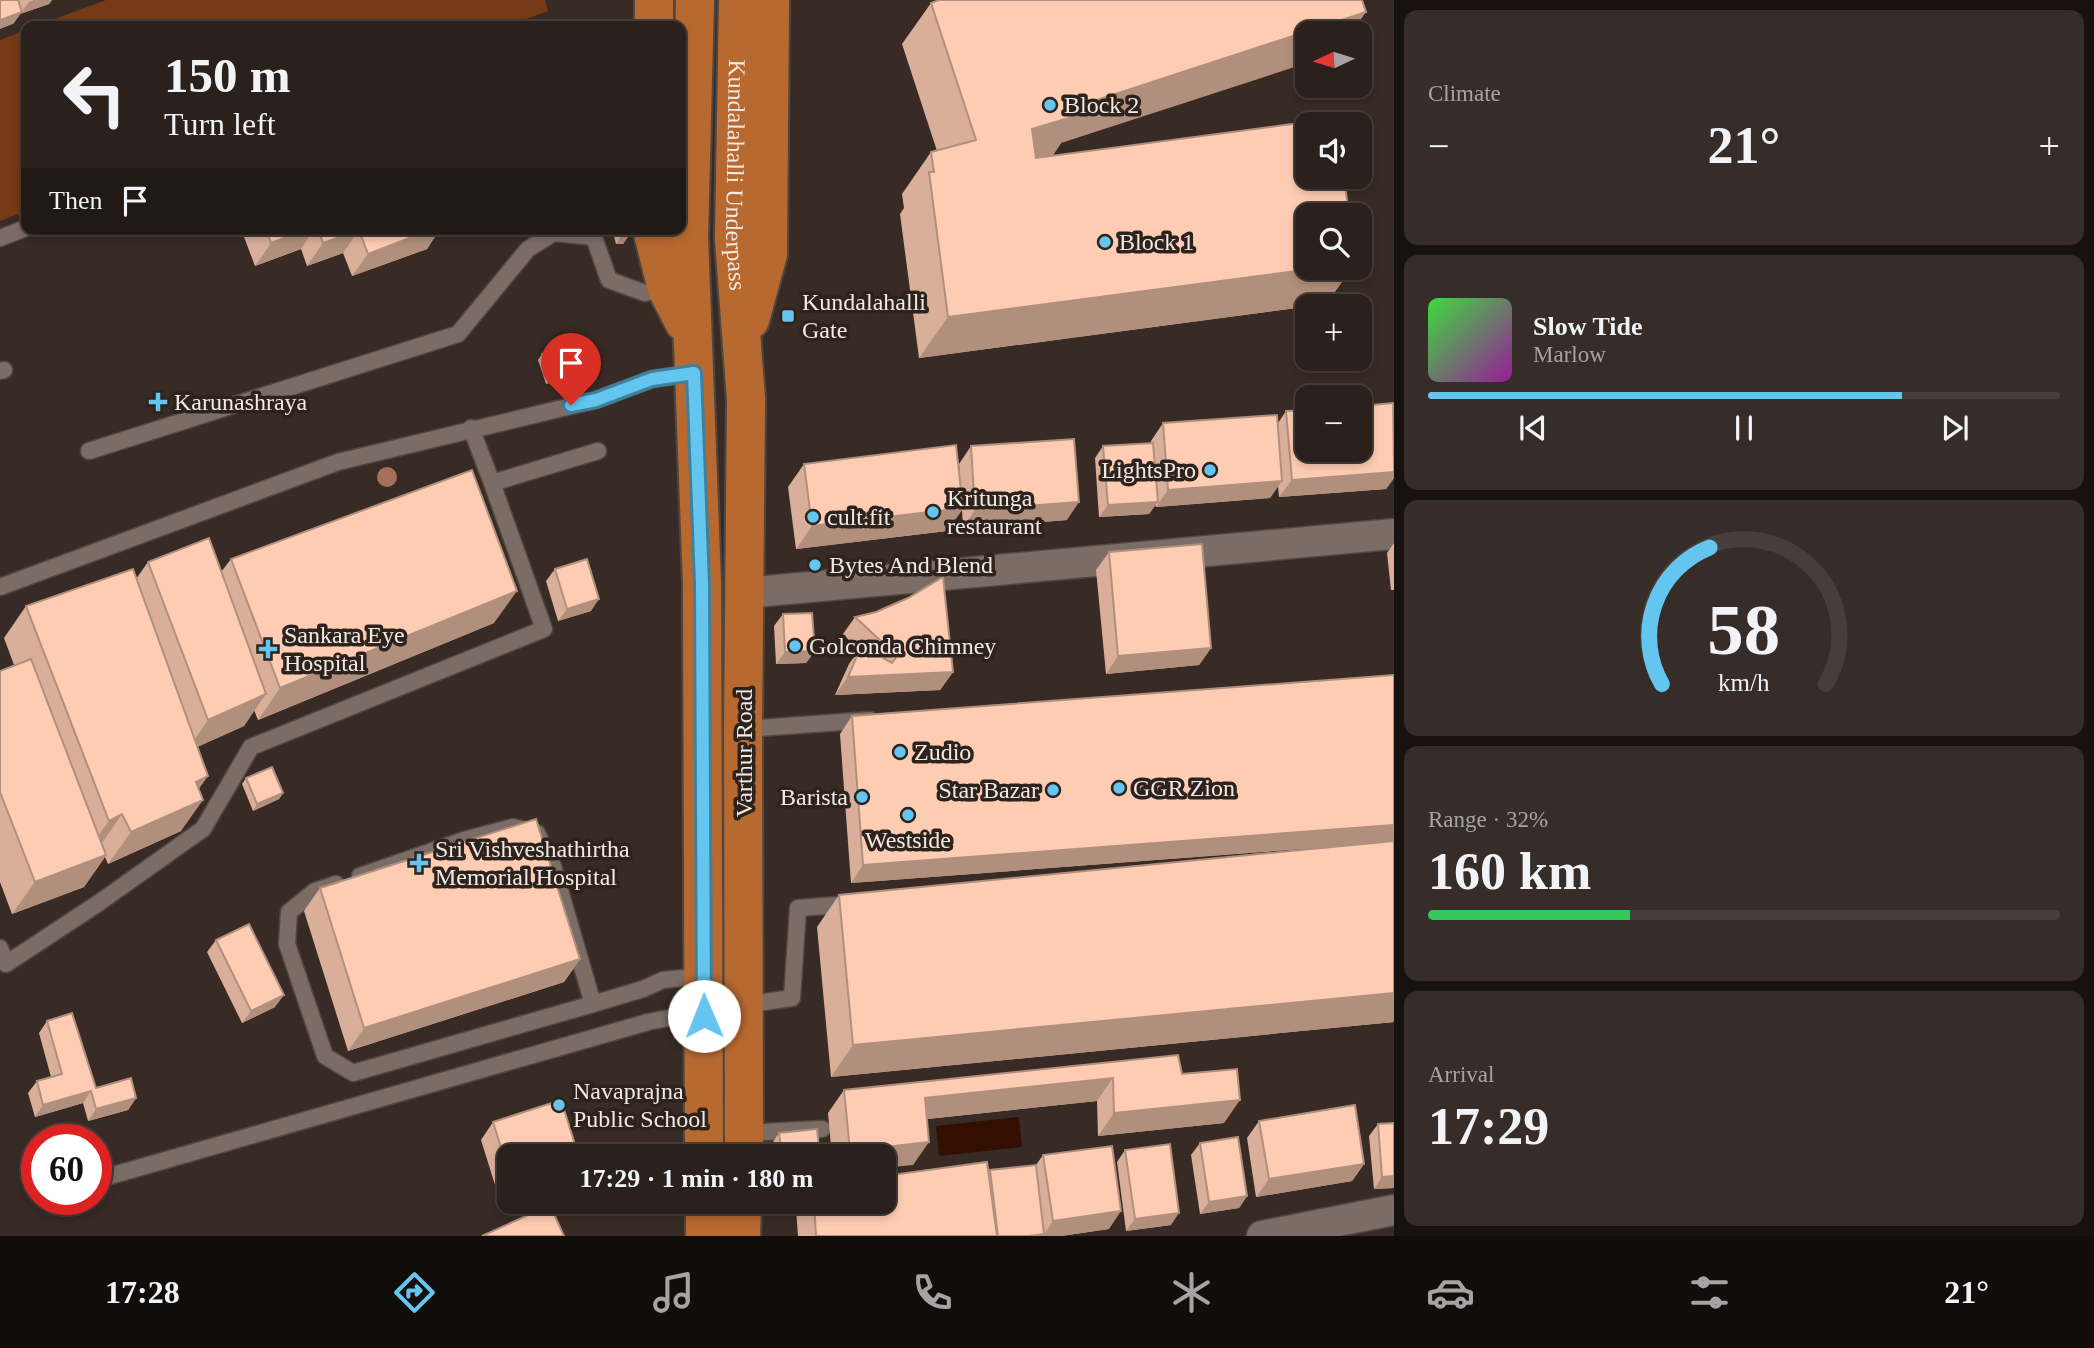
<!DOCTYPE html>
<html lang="en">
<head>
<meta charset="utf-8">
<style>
	body { margin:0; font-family:"Times New Roman",serif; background:#362d29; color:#f1f3f6; height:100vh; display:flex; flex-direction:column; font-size:26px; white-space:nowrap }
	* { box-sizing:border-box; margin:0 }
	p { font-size:23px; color:#a5a3a3 }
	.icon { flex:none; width:38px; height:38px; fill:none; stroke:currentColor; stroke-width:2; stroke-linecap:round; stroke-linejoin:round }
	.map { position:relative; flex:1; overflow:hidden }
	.details { display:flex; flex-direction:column; gap:10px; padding:10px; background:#17120f; width:700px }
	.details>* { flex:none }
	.hud { position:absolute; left:21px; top:21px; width:665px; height:214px; border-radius:14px; box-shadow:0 4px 10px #0003,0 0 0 2px #463e3b; background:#2a201c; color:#f1f3f6; overflow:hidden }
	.needle { width:46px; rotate:266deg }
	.buttons { position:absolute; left:1295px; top:21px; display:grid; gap:14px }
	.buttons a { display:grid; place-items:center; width:77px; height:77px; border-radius:14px; background:#2a201c; box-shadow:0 4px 10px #0003,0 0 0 2px #463e3b; font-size:35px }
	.speed { position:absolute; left:21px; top:1124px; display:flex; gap:14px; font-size:35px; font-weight:700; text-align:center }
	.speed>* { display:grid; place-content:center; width:91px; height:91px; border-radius:50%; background:#2a201c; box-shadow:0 4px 10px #0003,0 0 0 2px #463e3b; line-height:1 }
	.speed .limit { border:10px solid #d22; background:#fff; color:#111 }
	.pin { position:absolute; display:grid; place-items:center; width:60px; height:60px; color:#fff; margin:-72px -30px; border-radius:50% 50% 50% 0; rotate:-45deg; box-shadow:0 0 7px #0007 }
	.pin .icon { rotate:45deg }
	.me { position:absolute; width:77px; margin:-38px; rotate:359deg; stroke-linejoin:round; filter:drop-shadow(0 0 5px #0008) }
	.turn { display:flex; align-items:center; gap:24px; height:147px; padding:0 28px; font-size:32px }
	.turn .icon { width:91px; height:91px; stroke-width:2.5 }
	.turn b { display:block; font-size:49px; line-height:60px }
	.then { display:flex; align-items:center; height:66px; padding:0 28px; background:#0003; gap:14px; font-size:26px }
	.big { font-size:52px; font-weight:700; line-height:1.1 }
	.details .card { flex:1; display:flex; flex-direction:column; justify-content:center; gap:10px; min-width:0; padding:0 24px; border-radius:14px; background:#362d29 }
	.details .dial { align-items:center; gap:0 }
	.dial svg { height:182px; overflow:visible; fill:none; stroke:#463e3b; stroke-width:7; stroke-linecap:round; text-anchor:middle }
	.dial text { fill:#f1f3f6; stroke:none }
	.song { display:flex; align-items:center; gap:21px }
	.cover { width:84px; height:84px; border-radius:10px; background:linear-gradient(135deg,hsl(120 70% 55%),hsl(300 70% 35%)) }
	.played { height:7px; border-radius:4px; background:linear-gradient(90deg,#64c5ee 75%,#463e3b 75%) }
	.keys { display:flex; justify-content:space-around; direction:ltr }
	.heat { display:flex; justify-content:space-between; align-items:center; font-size:38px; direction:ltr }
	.charge { height:10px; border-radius:5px; background:linear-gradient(90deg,#34c759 32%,#463e3b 0) }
	.trip { position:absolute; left:497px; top:1144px; width:399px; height:70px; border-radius:14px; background:#2a201c; box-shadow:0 4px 10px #0003,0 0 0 2px #463e3b; font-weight:700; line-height:70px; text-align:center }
	.tab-bar { display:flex; height:112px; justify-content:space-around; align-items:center; background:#110d0b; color:#a5a3a3 }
	.tab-bar .icon { width:49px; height:49px }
	.tab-bar .active { color:#64c5ee }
	.tab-bar b { font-size:32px; color:#f1f3f6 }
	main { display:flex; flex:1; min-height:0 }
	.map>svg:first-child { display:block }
</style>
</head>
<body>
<main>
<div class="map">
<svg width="1394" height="1236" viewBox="0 0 1394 1236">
	<rect width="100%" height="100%" fill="#382b25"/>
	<g fill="#773a16">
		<polygon points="106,0 545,0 548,11 507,26 36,26"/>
		<polygon points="26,30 26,211 0,221 0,40"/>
	</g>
	<polygon fill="#320f00" points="1019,1117 1022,1147 939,1156 936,1126"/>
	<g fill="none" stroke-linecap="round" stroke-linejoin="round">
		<g stroke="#514741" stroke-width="19">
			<g id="lane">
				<polyline points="591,229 609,280 645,293 667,289"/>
				<polyline points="0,238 26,228"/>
				<polyline points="0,371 4,370"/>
				<polyline points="471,428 492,483 598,451"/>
				<polyline points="89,451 458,334 528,249 554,233 594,237"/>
				<polyline points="0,587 338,462 596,400 652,379 694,373"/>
				<polyline points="743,729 870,720"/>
				<polyline points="360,876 464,840 513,827 537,833 552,863 593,1004"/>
				<polyline points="336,884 315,891 289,912 287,944 325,1056 353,1073 593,1004 643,989 663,980 703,976"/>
				<polyline points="0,948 6,964 100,902 203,829 251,747 544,629 492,483"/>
				<polyline points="744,1005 792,998 798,908 851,904"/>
				<polyline points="745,1133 822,1129"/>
				<polyline points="96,1180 648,1022 669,1018 704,1016"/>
			</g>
		</g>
		<g stroke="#514741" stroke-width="33">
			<g id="street">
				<polyline points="744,593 1394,534"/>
				<polyline points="1262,1236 1394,1210"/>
			</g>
		</g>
		<g stroke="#514741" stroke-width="42">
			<g id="primary">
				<polyline points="695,0 689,237 702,584 704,1157"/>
				<path id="s1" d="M738,0L734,239L746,399L743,729L744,1157"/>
				<polyline points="654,26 654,0"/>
				<polyline points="652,229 667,289 684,322"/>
				<polyline points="750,320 768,254 770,0"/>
				<polyline points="705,1202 705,1236"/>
				<polyline points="741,1236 742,1202"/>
			</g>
		</g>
		<use href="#lane" stroke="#7b6d66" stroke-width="16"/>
		<use href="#street" stroke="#7b6d66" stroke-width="30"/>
		<use href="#primary" stroke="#b8692f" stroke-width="38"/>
	</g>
	<circle fill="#a47158" cx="387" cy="477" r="10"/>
	<g fill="#daaf9a">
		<polygon points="0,0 52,0 49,4 20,14 13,24"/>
		<polygon points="931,3 1061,143 1053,155 1047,157 1307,268 1352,268 1326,304 919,358 900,214 904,208 902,194 931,152 937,151 902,44"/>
		<polygon points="241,229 440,229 427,249 352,276 343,253 307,266 301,249 255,266"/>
		<polygon points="612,229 633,229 623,244 616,244"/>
		<polygon points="542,354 570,376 546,384 538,360"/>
		<polygon points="1394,407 1394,478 1386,489 1279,497 1278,486 1270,498 1156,507 1155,505 1149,514 1099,517 1095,458 1103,446 1151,443 1151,441 1163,423 1278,423 1286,411"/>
		<polygon points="971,446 1067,520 963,528 962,510 947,531 796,549 788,487 804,464 960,477 959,464"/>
		<polygon points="1394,543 1394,590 1391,590 1387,553"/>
		<polygon points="1109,552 1211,648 1199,665 1106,674 1096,570"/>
		<polygon points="231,559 494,623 258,720 254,710 244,726 197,747 199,789 181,831 108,864 105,857 84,887 12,914 0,882 0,671 14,665 4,638 26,606 136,579 148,562 221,572"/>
		<polygon points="555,569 591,611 558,621 546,581"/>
		<polygon points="783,614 815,651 806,663 776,664 774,626"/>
		<polygon points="855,617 953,672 940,690 835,695 849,664 859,650 843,634"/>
		<polygon points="1394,675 1394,1022 831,1077 817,927 839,895 1367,844 851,883 840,734 852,716"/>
		<polygon points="246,778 283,793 279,799 253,811 242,784"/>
		<polygon points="320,888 580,959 564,982 348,1051 304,911"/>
		<polygon points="216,940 275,1007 242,1023 207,952"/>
		<polygon points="47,1021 96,1088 136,1098 128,1110 88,1121 83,1103 35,1117 28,1093 37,1081 51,1077 39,1033"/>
		<polygon points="1182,1074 1224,1123 1098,1136 1097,1101 927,1119 913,1165 884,1157 832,1157 828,1113 844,1090"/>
		<polygon points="1259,1121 1364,1164 1352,1181 1256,1197 1247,1138"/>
		<polygon points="493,1122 509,1157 509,1198 500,1201 481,1140"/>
		<polygon points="1378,1124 1394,1188 1374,1189 1369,1136"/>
		<polygon points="779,1133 820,1157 772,1157 771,1145"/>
		<polygon points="1200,1143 1247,1196 1239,1208 1200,1214 1191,1155"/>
		<polygon points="1125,1150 1171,1225 1126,1231 1117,1162"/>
		<polygon points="1043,1155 1109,1229 1061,1236 798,1236 796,1209 801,1202 884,1202 988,1172 990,1170 1036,1165"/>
	</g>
	<g fill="#b18f7d">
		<polygon points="34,0 52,0 49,4 20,14 29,2"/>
		<polygon points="22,12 13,24 0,29 0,20"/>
		<polygon points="1366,12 1351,33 1307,33 1307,63 1061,143 1053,155 1003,170 1032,129 1079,106"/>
		<polygon points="308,229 314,229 301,249 255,266 271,243"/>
		<polygon points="433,229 440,229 427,249 352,276 368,254"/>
		<polygon points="626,229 633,229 623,244 616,244"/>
		<polygon points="359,230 343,253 307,266 323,243"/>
		<polygon points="1319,268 1352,268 1326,304 919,358 948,317"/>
		<polygon points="574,370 570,376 546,384 550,378"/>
		<polygon points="1394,472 1394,478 1386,489 1279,497 1292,480"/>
		<polygon points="1282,481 1270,498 1156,507 1168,490"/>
		<polygon points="1079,502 1067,520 963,528 975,510"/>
		<polygon points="1158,502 1149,514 1099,517 1108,505"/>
		<polygon points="963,508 947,531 796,549 812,526"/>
		<polygon points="517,591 494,623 258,720 280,688"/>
		<polygon points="599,599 591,611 558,621 567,609"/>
		<polygon points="1211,648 1199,665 1106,674 1118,656"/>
		<polygon points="815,651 806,663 776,664 785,652"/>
		<polygon points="953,672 940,690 835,695 848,677"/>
		<polygon points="266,694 244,726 186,752 208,720"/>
		<polygon points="208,776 186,807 203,800 181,831 108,864 131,832 196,782"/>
		<polygon points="283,793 279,799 253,811 257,804"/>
		<polygon points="122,814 100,846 86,852 109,821"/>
		<polygon points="1394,825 1394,842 851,883 863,865"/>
		<polygon points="106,855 84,887 12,914 35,882"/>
		<polygon points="580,959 564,982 348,1051 364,1028"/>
		<polygon points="1394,993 1394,1022 831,1077 853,1045"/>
		<polygon points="284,995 275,1007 242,1023 251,1011"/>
		<polygon points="1113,1078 1097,1101 909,1121 925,1098"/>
		<polygon points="91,1091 83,1103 35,1117 43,1105"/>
		<polygon points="136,1098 128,1110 88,1121 96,1109"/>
		<polygon points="1240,1100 1224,1123 1098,1136 1114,1113"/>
		<polygon points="929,1142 913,1165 884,1168 884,1157 846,1157 850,1151"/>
		<polygon points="1364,1164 1352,1181 1256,1197 1269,1179"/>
		<polygon points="1394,1176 1394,1188 1374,1189 1382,1177"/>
		<polygon points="509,1188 509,1198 500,1201"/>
		<polygon points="1247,1196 1239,1208 1200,1214 1209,1202"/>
		<polygon points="1121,1211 1109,1229 1061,1236 1029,1236 1044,1234 1053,1221"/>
		<polygon points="1179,1213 1171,1225 1126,1231 1135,1219"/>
	</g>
	<g fill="#fdccb3" stroke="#b18f7d" stroke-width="2">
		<polygon points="0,0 18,0 22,12 0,20"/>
		<polygon points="939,0 1362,0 1366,12 1079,106 1082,114 1032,129 1036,158 1337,118 1337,124 1307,124 1307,177 1344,177 1349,215 1307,215 1307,268 1319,268 948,317 929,172 934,172 931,152 976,140 931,3"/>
		<polygon points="266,229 308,229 271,243"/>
		<polygon points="318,229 433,229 368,254 359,230 323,243"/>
		<polygon points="566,346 574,370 550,378 542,354"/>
		<polygon points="1393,403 1394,472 1292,480 1286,411 1307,410 1307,450 1360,450 1360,406"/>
		<polygon points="1277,415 1282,481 1168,490 1163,423"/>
		<polygon points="1074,439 1079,502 975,510 971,446"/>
		<polygon points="1153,443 1158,502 1108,505 1103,446"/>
		<polygon points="956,445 963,508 812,526 804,464"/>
		<polygon points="472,470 517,591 280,688 231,559"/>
		<polygon points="209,538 266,694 208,720 148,562"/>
		<polygon points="1202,544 1211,648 1118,656 1109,552"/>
		<polygon points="587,559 599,599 567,609 555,569"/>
		<polygon points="133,569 208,776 196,782 203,800 131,832 122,814 109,821 26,606"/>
		<polygon points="943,577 953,672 848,677 861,646 892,663 897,656 855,617 876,612 908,598"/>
		<polygon points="812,613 815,651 785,652 783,614"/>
		<polygon points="31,659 106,855 35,882 0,792 0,671"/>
		<polygon points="1394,675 1394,825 863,865 852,716"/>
		<polygon points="272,767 283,793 257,804 246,778"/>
		<polygon points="536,819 580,959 364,1028 320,888"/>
		<polygon points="1394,841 1394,993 853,1045 839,895"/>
		<polygon points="249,924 284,995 251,1011 216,940"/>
		<polygon points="72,1013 96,1088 131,1078 136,1098 96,1109 91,1091 43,1105 37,1081 62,1074 47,1021"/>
		<polygon points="1178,1055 1182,1074 1237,1069 1240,1100 1114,1113 1113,1078 925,1098 929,1142 850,1151 844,1090"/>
		<polygon points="561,1100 579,1157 509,1157 509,1173 493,1122"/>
		<polygon points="1355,1105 1364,1164 1269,1179 1259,1121"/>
		<polygon points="1394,1123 1394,1176 1382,1177 1378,1124"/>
		<polygon points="817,1129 820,1157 782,1157 779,1133"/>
		<polygon points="1238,1137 1247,1196 1209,1202 1200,1143"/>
		<polygon points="1170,1144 1179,1213 1135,1219 1125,1150"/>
		<polygon points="1112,1146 1121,1211 1053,1221 1043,1155"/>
		<polygon points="987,1162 997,1236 816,1236 814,1202 884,1202 884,1176"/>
		<polygon points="1036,1165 1044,1234 1029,1236 998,1236 990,1170"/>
		<polygon points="550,1205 564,1236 482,1236"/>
	</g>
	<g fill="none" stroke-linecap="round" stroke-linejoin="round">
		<g stroke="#41809b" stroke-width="18">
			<polyline id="route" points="571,405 596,400 652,379 694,373 702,584 704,1016"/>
		</g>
		<use href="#route" stroke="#64c5ee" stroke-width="12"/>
	</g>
	<g fill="#64c5ee" stroke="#2d221c" stroke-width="2.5">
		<circle cx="1050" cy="105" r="7"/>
		<circle cx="1105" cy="242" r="7"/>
		<rect x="781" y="309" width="14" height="14" rx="3.5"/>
		<path d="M154.5 391.5h7v7h7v7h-7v7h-7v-7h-7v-7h7z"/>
		<circle cx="1210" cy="470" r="7"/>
		<circle cx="933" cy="512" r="7"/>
		<circle cx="813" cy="517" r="7"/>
		<circle cx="815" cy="565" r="7"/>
		<circle cx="795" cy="646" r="7"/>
		<path d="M264.5 638.5h7v7h7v7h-7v7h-7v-7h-7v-7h7z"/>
		<circle cx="900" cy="752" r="7"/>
		<circle cx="1119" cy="788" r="7"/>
		<circle cx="1053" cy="790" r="7"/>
		<circle cx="862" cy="797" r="7"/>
		<circle cx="908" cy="815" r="7"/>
		<path d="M415.5 852.5h7v7h7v7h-7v7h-7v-7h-7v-7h7z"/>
		<circle cx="559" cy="1105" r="7"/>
	</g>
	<g text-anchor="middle" stroke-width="7" stroke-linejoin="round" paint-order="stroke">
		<g font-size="24" fill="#f1e9e4" stroke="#2d221c" text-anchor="start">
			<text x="1064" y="113">Block 2</text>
			<text x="1119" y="250">Block 1</text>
			<text x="802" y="310">Kundalahalli<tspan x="802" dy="28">Gate</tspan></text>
			<text x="174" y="410">Karunashraya</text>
			<text x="1196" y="478" text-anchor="end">LightsPro</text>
			<text x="947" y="506">Kritunga<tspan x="947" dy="28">restaurant</tspan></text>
			<text x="827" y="525">cult.fit</text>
			<text x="829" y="573">Bytes And Blend</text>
			<text x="284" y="643">Sankara Eye<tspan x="284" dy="28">Hospital</tspan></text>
			<text x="809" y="654">Golconda Chimney</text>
			<text x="914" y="760">Zudio</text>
			<text x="1133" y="796">GGR Zion</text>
			<text x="1039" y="798" text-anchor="end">Star Bazar</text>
			<text x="848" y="805" text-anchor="end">Barista</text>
			<text x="908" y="848" text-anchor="middle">Westside</text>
			<text x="435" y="857">Sri Vishveshathirtha<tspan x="435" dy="28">Memorial Hospital</tspan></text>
			<text x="573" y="1099">Navaprajna<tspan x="573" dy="28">Public School</tspan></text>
		</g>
		<g font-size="24" fill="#f1e9e4" stroke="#2d221c">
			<text dy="8" stroke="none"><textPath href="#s1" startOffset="175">Kundalahalli Underpass</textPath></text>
			<text transform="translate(744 753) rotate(-90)" y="8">Varthur Road</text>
		</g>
	</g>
</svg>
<div class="buttons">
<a><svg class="needle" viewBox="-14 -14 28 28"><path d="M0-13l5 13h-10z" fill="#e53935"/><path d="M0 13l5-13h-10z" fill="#a5a3a3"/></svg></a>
<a><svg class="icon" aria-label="sound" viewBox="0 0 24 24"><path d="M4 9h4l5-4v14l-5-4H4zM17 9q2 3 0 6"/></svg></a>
<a><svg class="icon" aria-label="search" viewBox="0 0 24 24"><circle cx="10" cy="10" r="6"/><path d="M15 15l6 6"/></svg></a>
<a>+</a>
<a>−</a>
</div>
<div class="speed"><div class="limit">60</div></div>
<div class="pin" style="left:571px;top:405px;background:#d93025"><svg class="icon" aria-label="arrive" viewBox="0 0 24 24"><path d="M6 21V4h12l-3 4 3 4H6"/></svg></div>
<svg class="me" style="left:704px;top:1016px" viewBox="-20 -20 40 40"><circle r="19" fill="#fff"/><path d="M0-13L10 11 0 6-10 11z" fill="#64c5ee"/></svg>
<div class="trip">17:29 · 1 min · 180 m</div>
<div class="hud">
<div class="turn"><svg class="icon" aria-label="left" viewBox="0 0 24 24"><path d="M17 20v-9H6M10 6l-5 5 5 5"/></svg><div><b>150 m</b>Turn left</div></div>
<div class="then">Then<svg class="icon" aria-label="arrive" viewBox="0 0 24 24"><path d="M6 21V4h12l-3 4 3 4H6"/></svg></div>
</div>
</div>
<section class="details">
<div class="card"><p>Climate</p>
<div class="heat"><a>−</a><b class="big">21°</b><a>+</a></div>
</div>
<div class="card">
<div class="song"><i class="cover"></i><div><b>Slow Tide</b><p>Marlow</p></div></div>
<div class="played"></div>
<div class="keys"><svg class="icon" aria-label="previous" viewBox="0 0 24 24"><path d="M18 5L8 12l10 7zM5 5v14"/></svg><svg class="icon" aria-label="pause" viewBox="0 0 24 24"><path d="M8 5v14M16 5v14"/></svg><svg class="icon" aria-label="next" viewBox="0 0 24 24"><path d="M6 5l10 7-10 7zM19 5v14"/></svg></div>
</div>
<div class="card dial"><svg viewBox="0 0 100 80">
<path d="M14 69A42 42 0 1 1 86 69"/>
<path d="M14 69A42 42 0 0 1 35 9" stroke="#64c5ee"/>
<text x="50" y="56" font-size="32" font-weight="700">58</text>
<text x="50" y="72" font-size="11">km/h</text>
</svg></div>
<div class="card"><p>Range · 32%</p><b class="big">160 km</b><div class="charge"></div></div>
<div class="card"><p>Arrival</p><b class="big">17:29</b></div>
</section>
</main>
<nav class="tab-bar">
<b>17:28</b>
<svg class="icon active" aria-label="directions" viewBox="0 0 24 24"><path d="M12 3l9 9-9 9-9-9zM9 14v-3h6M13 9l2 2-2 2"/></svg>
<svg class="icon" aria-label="music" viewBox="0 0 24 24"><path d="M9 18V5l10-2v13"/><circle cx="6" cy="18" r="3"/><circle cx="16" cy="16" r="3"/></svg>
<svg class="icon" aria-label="phone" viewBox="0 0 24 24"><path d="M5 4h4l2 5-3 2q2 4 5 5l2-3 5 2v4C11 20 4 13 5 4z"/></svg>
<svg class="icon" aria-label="climate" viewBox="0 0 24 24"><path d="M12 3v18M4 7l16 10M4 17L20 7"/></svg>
<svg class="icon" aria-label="car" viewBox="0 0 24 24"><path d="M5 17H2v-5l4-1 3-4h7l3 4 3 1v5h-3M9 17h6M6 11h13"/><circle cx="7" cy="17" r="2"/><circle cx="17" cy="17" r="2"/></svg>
<svg class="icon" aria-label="filters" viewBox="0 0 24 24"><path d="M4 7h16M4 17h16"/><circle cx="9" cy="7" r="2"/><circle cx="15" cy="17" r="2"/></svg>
<b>21°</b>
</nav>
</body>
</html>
